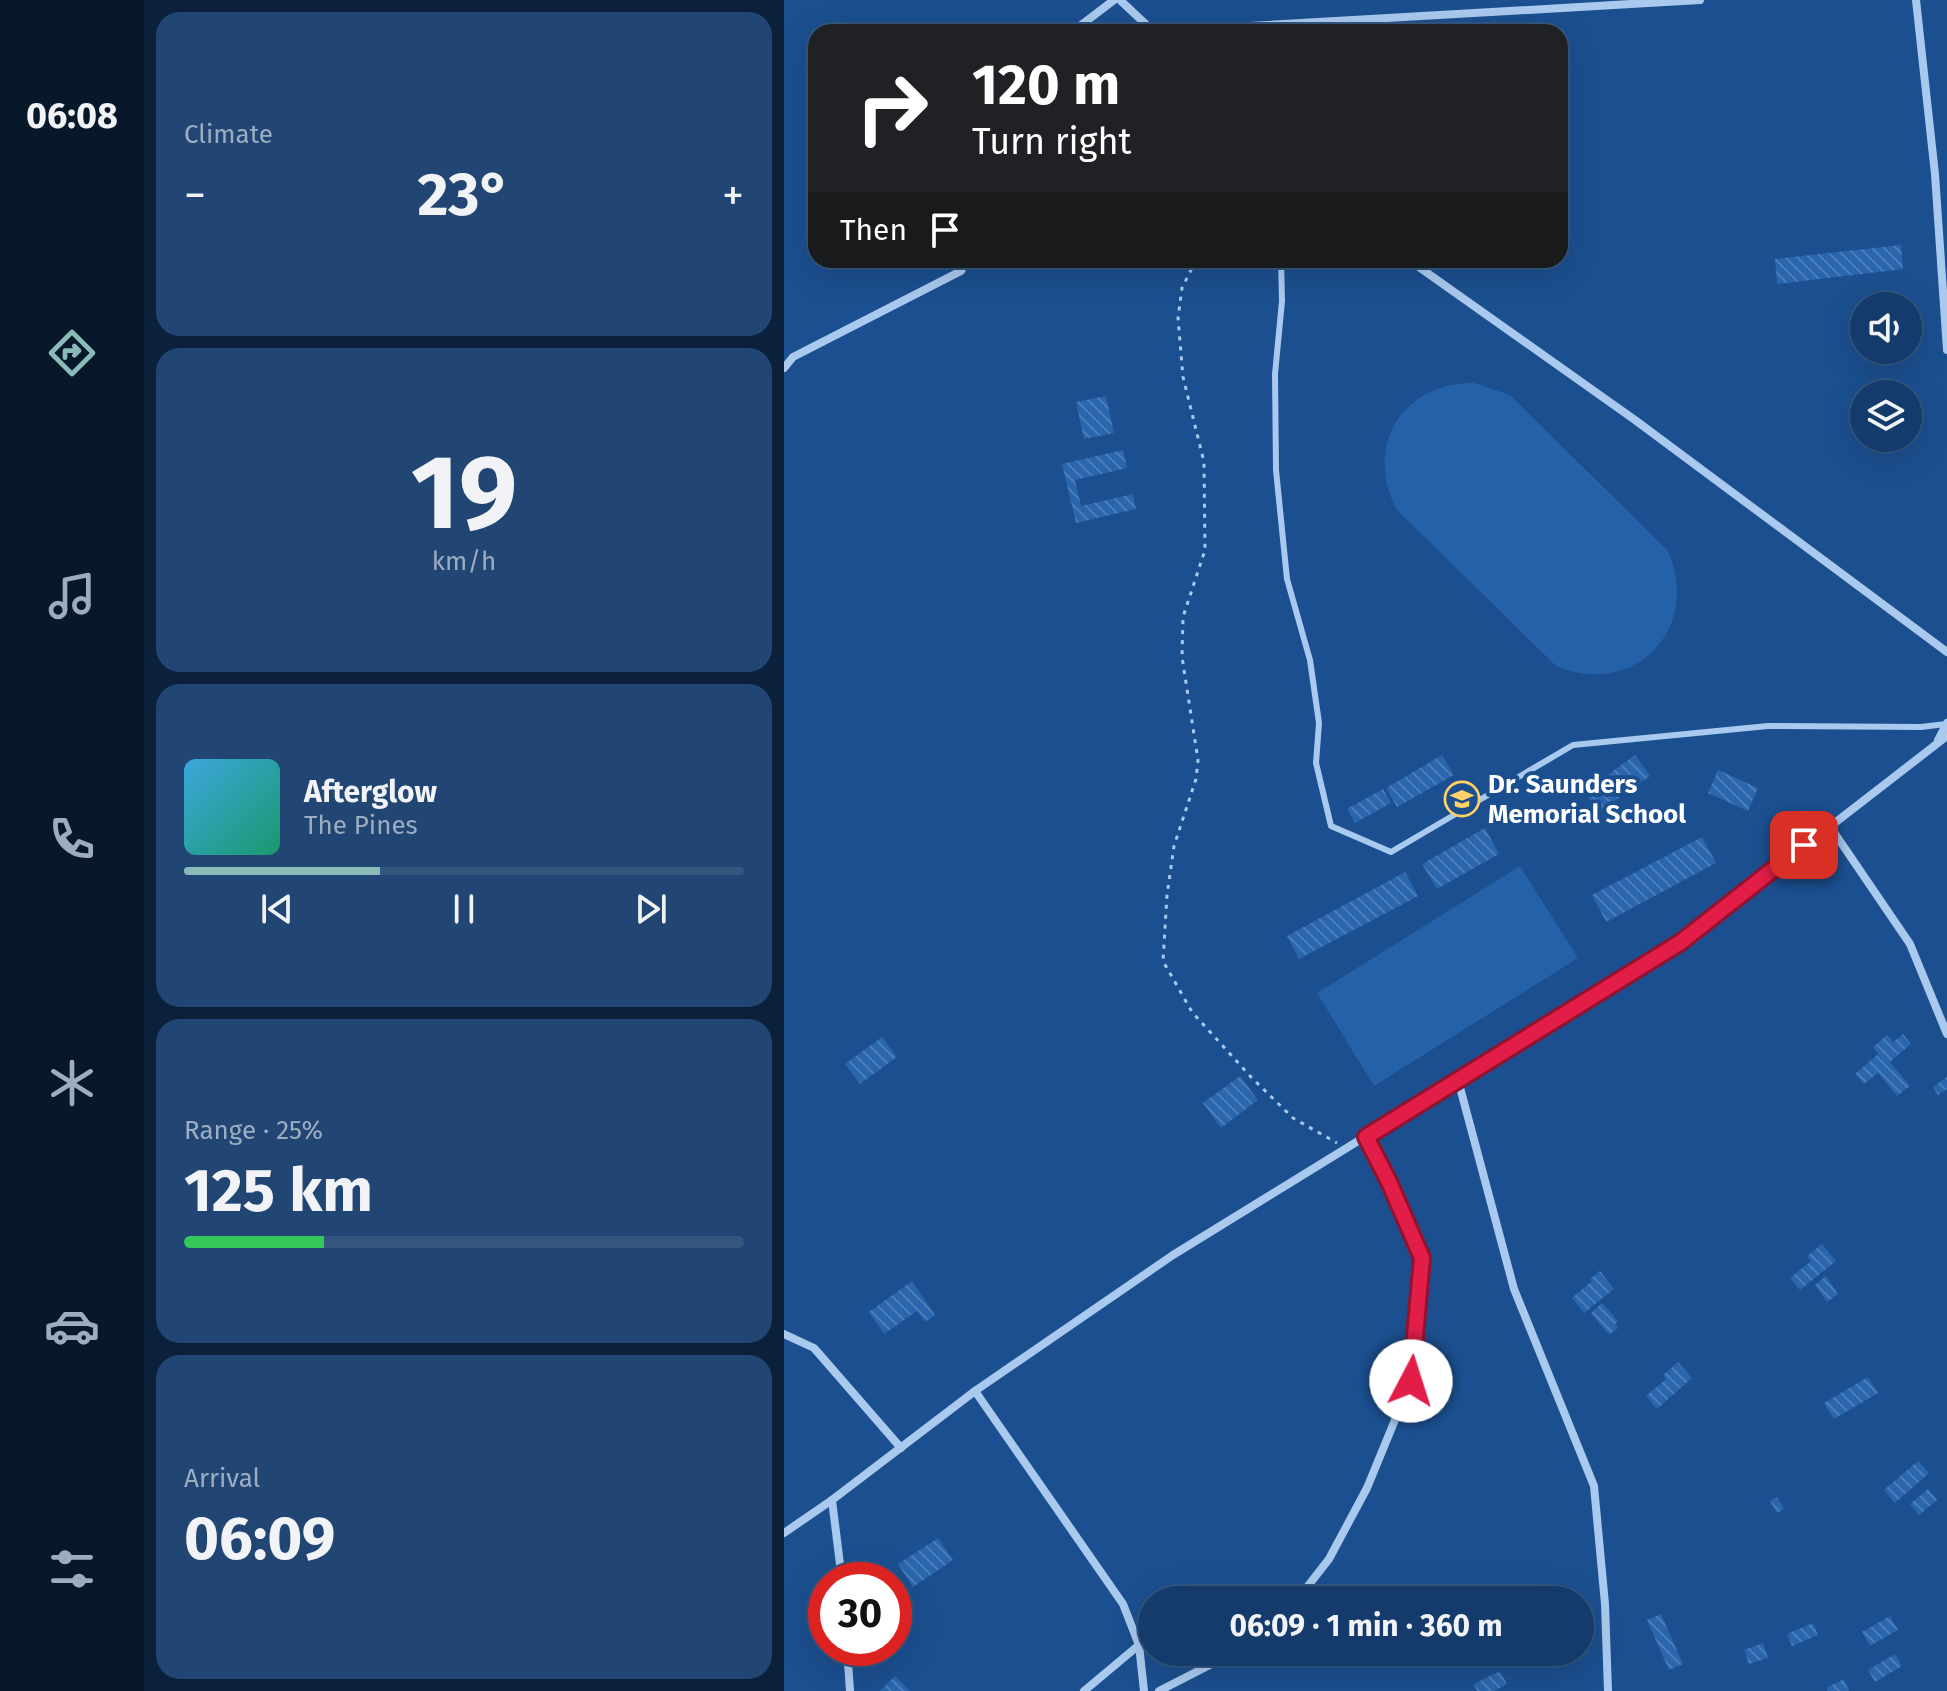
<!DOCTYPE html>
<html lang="en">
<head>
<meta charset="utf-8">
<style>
	body { margin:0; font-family:"Fira Sans",sans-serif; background:#214673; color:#f1f3f6; height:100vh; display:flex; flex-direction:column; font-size:30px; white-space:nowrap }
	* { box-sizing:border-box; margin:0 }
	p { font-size:26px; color:#9dadc1 }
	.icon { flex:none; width:44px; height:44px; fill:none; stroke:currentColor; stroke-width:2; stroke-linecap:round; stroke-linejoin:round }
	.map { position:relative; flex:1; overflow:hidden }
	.details { display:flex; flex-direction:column; gap:12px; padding:12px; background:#0b203b; width:640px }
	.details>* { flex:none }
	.top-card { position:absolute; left:24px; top:24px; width:760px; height:244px; border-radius:24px; box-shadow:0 8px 32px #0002,0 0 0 2px #33557e; background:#202124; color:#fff; overflow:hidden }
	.tools { position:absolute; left:1066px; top:292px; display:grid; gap:16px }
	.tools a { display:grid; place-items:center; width:72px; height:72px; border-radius:50%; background:#143b6b; box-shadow:0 8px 32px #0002,0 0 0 2px #33557e; font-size:40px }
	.speed { position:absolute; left:24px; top:1562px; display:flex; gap:16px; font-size:40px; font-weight:700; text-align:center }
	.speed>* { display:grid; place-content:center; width:104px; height:104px; border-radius:50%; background:#143b6b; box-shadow:0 8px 32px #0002,0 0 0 2px #33557e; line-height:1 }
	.speed .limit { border:12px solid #d22; background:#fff; color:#111 }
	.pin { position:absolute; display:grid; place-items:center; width:68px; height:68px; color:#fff; margin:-34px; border-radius:16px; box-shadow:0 4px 12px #0006 }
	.me { position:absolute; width:88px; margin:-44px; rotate:5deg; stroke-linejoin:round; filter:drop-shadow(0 0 6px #0008) }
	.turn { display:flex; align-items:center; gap:28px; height:168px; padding:0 32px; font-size:36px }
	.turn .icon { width:104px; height:104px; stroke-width:2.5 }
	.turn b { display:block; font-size:56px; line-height:68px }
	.then { display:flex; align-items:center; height:76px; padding:0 32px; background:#0003; gap:16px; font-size:30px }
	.big { font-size:60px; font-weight:700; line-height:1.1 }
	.details .tile { flex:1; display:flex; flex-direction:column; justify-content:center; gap:12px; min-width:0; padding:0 28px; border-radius:24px; background:#214673 }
	.details .dial { align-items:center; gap:0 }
	.dial b { font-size:104px; line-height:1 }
	.song { display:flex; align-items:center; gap:24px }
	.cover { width:96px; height:96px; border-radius:12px; background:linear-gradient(135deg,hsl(200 70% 55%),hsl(160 70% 35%)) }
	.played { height:8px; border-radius:4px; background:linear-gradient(90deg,#8bbbb9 35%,#33557e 35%) }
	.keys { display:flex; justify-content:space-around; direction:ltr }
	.heat { display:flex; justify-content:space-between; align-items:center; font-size:44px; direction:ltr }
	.charge { height:12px; border-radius:6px; background:linear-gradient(90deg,#34c759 25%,#33557e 0) }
	.trip { position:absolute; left:354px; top:1586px; width:456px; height:80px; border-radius:40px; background:#143b6b; box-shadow:0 8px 32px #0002,0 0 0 2px #33557e; font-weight:700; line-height:80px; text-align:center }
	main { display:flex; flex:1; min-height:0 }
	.tab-bar { display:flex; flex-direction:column; width:144px; justify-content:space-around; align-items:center; background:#08182b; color:#9dadc1 }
	.tab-bar .icon { width:56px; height:56px }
	.tab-bar .current { color:#8bbbb9 }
	.tab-bar b { font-size:36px; color:#f1f3f6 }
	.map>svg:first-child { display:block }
</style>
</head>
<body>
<main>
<nav class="tab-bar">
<b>06:08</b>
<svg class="icon current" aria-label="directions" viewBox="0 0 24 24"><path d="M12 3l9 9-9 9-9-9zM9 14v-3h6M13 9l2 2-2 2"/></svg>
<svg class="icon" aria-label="music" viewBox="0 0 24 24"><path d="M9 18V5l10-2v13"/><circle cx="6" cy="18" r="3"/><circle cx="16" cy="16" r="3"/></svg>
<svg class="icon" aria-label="phone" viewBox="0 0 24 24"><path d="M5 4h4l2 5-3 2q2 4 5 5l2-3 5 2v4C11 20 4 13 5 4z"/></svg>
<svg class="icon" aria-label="climate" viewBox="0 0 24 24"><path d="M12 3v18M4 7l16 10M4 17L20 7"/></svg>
<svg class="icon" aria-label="car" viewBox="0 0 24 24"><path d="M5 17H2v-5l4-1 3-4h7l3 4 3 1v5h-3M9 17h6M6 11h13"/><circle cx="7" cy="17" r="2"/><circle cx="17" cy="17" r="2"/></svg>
<svg class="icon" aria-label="filters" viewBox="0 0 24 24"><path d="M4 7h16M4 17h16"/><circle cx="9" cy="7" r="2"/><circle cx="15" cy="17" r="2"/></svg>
</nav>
<section class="details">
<div class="tile"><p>Climate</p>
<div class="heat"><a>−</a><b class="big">23°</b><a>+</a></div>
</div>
<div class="tile dial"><b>19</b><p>km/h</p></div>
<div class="tile">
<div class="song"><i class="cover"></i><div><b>Afterglow</b><p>The Pines</p></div></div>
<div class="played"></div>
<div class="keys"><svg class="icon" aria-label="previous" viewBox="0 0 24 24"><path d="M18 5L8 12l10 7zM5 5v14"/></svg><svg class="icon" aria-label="pause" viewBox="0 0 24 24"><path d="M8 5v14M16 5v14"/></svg><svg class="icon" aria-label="next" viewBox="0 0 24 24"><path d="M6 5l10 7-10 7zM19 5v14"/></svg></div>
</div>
<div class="tile"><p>Range · 25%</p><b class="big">125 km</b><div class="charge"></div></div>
<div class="tile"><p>Arrival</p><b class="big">06:09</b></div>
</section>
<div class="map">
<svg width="1163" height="1691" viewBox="0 0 1163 1691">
	<defs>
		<pattern id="building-back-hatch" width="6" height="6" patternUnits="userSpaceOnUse" patternTransform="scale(2)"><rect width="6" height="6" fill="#2a66ad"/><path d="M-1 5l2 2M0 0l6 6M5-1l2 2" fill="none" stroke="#4a7db9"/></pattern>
	</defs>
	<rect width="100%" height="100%" fill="#1b4f8f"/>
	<g fill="#2461a8">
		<path d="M690,383L726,395L884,551C918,629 850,699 772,666L613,510C579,447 618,382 690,383Z"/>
		<polygon points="736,866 794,958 590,1086 533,993"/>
	</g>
	<g fill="url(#building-back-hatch)">
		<polygon points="1117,245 1119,269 993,284 991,259"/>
		<polygon points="322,396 330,433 300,439 292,402"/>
		<polygon points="339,450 343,468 291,480 297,506 349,494 352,509 292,523 278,464"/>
		<polygon points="658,755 670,775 613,807 602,788"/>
		<polygon points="851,755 866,776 815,812 800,792"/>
		<polygon points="934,770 974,788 964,811 924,793"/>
		<polygon points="599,789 607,803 571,823 563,809"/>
		<polygon points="701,828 715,854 653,889 638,864"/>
		<polygon points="918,837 932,863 822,922 808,895"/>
		<polygon points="621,872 634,896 515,959 503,936"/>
		<polygon points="1119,1034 1127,1044 1106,1062 1126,1086 1113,1096 1094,1073 1080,1084 1071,1074 1094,1054 1089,1047 1103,1035 1109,1042"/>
		<polygon points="98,1037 113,1057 76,1084 61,1064"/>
		<polygon points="456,1076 474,1100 437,1128 419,1103"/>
		<polygon points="1163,1077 1163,1089 1154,1095 1149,1087"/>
		<polygon points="1038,1244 1052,1261 1016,1290 1006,1278 1027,1261 1023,1256"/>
		<polygon points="816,1271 830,1289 800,1313 788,1298 808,1281 806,1279"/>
		<polygon points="1042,1276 1054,1294 1043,1302 1031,1285"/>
		<polygon points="128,1281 151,1315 141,1322 133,1311 100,1334 85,1312"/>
		<polygon points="818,1303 834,1321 831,1324 834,1328 825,1335 807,1313"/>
		<polygon points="894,1362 908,1378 873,1409 862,1396 882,1379 879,1375"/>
		<polygon points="1084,1377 1094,1393 1050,1419 1040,1403"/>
		<polygon points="1134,1461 1145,1473 1111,1503 1100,1490"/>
		<polygon points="1144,1489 1153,1500 1135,1515 1126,1504"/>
		<polygon points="993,1497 1000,1509 993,1513 986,1501"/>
		<polygon points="154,1538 169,1560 129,1587 114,1564"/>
		<polygon points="877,1614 899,1664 885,1670 863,1620"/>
		<polygon points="1106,1616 1114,1630 1086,1646 1078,1632"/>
		<polygon points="1029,1623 1034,1635 1008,1646 1003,1634"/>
		<polygon points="979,1643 984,1658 965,1664 960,1650"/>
		<polygon points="1111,1654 1118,1666 1091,1682 1084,1670"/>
		<polygon points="716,1671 723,1684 710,1691 693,1691 690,1684"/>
		<polygon points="111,1676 126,1691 96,1691"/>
		<polygon points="1060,1679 1065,1691 1044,1691 1042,1688"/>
	</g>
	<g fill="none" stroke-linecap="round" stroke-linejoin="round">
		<polyline stroke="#a9c9ee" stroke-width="3" stroke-dasharray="4 6" stroke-linecap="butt" points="412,260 398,288 394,318 399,377 420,462 421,550 399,617 398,657 414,760 412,779 390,846 383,895 379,961 408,1012 467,1077 509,1118 553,1143"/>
		<polyline stroke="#a9c9ee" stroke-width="6" points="497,260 498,301 491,374 492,470 503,579 526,660 535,723 532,763 547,826 607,852 789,745 984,726 1137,727 1162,724"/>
		<g stroke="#a9c9ee" stroke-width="8">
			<polyline points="336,0 370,32"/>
			<polyline points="1132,0 1151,174 1163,350"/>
			<polyline points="288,32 330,0"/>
			<polyline points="441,32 447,27 916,0"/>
			<polyline points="625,260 851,420 1163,652"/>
			<polyline points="0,368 9,357 177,271 182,260"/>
			<polyline points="1154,740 1163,723"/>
			<polyline points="1045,825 1126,944 1163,1034"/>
			<polyline points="674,1080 730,1289 810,1486 821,1604 824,1691"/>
			<polyline points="0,1334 30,1348 117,1448"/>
			<polyline points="191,1391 339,1604 355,1645 360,1691"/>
			<polyline points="48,1500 58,1580"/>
			<polyline points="0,1533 48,1500 191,1391 389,1255 897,942 1163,736"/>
			<polyline points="513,1600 545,1559 583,1488 627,1381 638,1258 605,1182 582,1137"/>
			<polyline points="63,1648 66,1691"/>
			<polyline points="300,1691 355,1645"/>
			<polyline points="375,1691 451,1652"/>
		</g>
	</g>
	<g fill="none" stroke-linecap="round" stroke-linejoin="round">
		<g stroke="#92132f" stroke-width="20">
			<polyline id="route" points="627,1381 638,1258 605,1182 582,1137 897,942 1020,845"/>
		</g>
		<use href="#route" stroke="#e11d48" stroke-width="14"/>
	</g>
	<defs>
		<g id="school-ring" transform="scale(1.8)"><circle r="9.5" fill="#1b4f8f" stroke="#ffd166" stroke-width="1.5"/><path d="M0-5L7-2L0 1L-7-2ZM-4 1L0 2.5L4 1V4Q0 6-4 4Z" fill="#ffd166"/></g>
	</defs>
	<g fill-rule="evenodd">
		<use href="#school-ring" x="678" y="799"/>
	</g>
	<g text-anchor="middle" stroke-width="8" stroke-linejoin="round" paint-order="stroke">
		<g font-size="26" font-weight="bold" fill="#fff" stroke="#1b4f8f" text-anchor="start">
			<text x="704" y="793">Dr. Saunders<tspan x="704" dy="30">Memorial School</tspan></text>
		</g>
	</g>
</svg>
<div class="tools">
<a><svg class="icon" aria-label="sound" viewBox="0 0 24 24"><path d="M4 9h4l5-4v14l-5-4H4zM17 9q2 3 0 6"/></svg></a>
<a><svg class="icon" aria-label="layers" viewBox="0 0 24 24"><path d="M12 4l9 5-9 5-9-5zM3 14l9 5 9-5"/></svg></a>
</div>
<div class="speed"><div class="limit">30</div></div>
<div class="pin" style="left:1020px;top:845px;background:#d93025"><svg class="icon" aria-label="arrive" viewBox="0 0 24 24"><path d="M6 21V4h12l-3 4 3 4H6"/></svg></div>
<svg class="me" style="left:627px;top:1381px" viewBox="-20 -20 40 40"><circle r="19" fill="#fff"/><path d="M0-13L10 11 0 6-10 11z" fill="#e11d48"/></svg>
<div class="trip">06:09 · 1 min · 360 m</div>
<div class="top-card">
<div class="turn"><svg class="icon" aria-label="right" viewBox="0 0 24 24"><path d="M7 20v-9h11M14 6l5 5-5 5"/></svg><div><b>120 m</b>Turn right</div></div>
<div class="then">Then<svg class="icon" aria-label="arrive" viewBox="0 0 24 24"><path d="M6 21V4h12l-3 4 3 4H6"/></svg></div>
</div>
</div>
</main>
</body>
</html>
